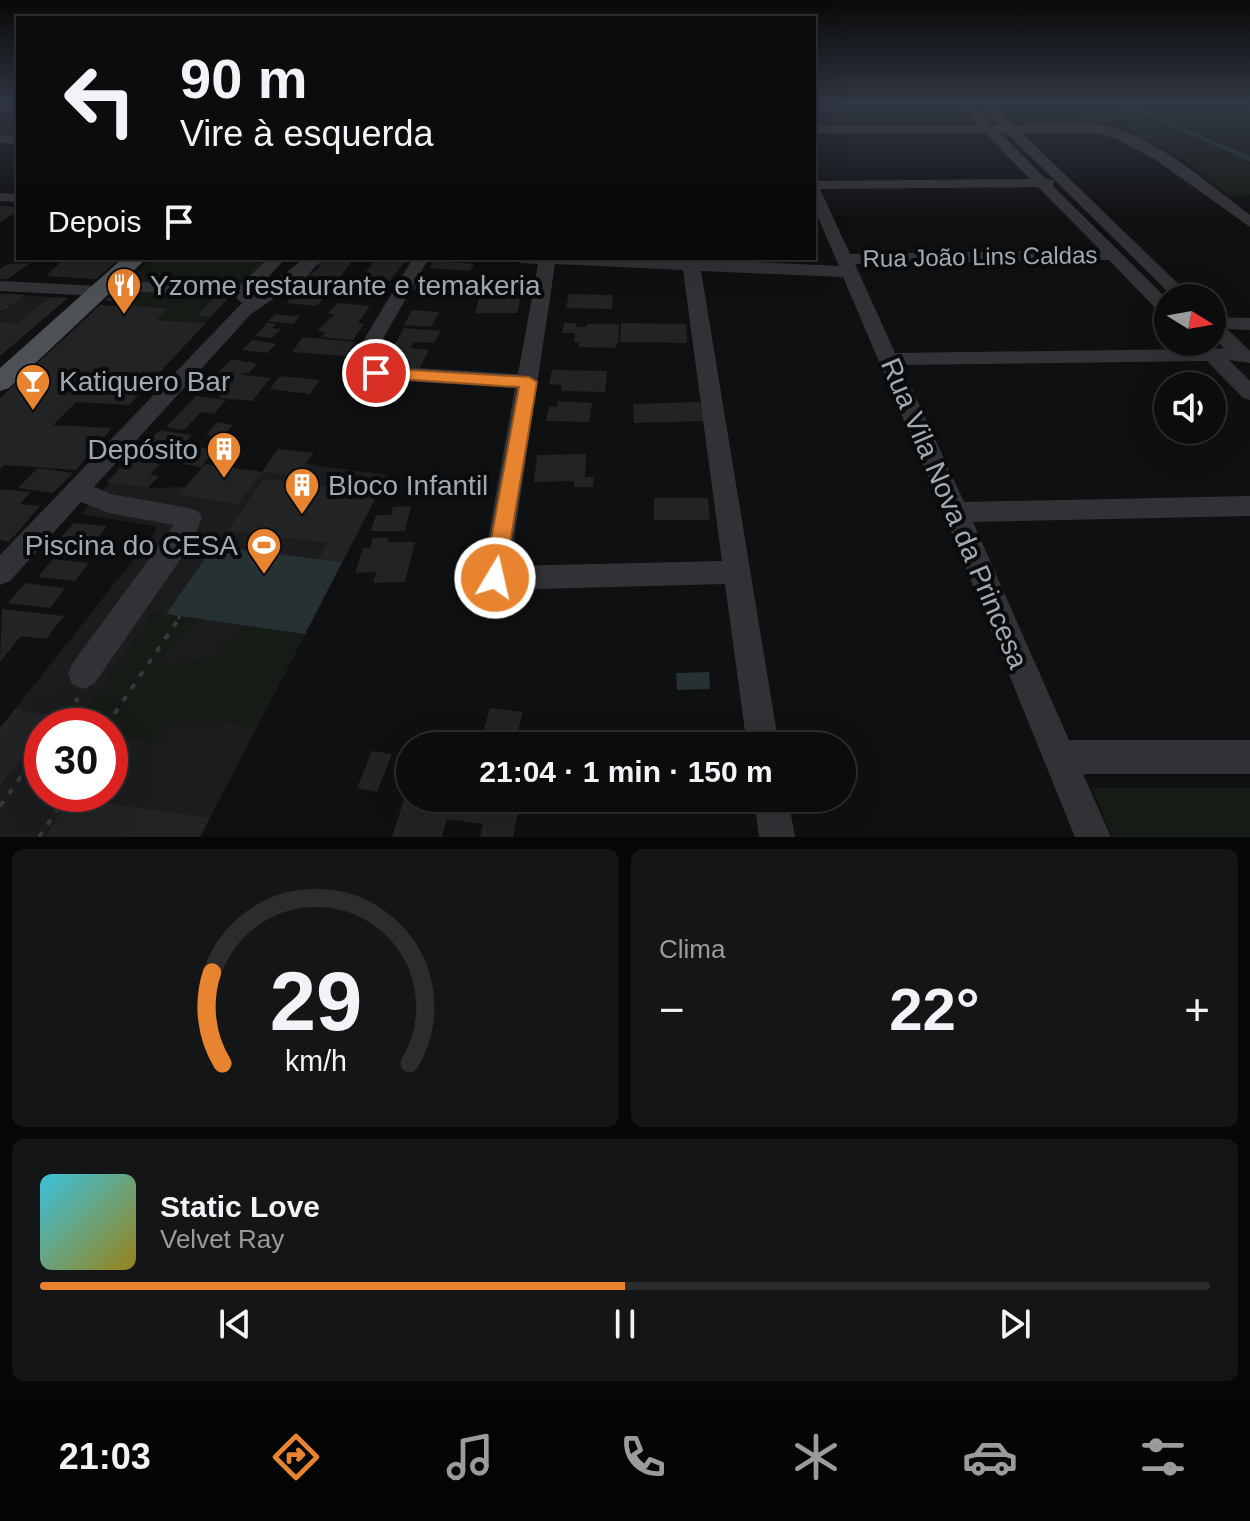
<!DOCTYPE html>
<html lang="pt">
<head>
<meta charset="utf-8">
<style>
	body { margin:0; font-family:Helvetica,sans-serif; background:#141516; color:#f1f3f6; height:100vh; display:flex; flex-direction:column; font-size:30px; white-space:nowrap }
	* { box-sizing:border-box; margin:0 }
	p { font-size:26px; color:#9a9b9d }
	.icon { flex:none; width:44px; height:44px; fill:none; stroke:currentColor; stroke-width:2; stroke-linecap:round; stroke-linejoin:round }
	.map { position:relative; height:837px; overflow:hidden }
	.drawer { display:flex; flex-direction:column; gap:12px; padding:12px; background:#060707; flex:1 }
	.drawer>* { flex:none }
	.top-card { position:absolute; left:16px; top:16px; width:800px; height:244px; border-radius:0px; box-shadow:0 8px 32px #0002,0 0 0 2px #2b2c2e; background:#0b0c0d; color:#f1f3f6; overflow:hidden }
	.needle { width:52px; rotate:101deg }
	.controls { position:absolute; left:1154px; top:284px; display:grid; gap:16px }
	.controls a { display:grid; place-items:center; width:72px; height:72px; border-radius:50%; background:#0b0c0d; box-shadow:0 8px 32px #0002,0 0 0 2px #2b2c2e; font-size:40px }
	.speed { position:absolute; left:24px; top:708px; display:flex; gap:16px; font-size:40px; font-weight:700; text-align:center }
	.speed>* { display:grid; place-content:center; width:104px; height:104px; border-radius:50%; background:#0b0c0d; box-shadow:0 8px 32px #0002,0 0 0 2px #2b2c2e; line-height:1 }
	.speed .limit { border:12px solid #d22; background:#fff; color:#111 }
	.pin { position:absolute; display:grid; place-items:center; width:68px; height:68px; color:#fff; margin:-34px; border:4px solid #fff; border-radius:50%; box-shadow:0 2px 8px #0007 }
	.me { position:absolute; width:88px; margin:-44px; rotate:9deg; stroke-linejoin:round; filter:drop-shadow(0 0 6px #0008) }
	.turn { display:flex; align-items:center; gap:28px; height:168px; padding:0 32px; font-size:36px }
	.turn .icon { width:104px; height:104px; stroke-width:2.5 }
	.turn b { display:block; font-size:56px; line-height:68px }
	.then { display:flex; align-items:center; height:76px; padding:0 32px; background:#0003; gap:16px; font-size:30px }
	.big { font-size:60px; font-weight:800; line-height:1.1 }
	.drawer .widget { flex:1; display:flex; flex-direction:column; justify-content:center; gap:12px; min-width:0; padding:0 28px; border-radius:12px; background:#141516 }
	.drawer .dial { align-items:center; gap:0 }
	.dial svg { height:208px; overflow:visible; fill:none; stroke:#2b2c2e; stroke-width:7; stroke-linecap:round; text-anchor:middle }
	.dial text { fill:#f1f3f6; stroke:none }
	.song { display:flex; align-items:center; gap:24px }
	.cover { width:96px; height:96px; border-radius:12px; background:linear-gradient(135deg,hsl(190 70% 55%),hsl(50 70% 35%)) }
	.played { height:8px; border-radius:4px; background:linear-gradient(90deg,#e88430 50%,#2b2c2e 50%) }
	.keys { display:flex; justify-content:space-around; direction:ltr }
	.heat { display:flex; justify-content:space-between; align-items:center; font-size:44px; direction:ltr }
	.drawer .tiles { flex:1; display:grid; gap:12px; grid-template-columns:1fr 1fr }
	.widget:last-child { grid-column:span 2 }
	.trip { position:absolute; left:396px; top:732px; width:460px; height:80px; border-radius:40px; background:#0b0c0d; box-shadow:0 8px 32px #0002,0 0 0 2px #2b2c2e; font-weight:800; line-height:80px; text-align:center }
	.tabs { display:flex; height:128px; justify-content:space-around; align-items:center; background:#040505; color:#9a9b9d }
	.tabs .icon { width:56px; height:56px }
	.tabs .current { color:#e88430 }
	.tabs b { font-size:36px; color:#f1f3f6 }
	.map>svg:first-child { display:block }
</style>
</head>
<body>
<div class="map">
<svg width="1250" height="837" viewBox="0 0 1250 837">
	<rect width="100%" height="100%" fill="#0f1011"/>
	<g fill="#1b1c1e" fill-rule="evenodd">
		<polygon points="25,295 49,297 17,323 0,322 0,314"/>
		<path d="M278,449L313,453L306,464L388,475L200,837H0V728L156,531L155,526L81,514L111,482L148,488L185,487L205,464L262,472ZM42,726H110V794H42Z"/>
	</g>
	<g fill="#161b16">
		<polygon points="1061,102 1250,102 1250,195 1230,196 1186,162 1160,146 1138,137 1128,127 1082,118 1059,106"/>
		<polygon points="152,258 270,258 243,286 126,283"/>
		<polygon points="141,293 215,296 203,309 217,310 206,323 156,320 127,306"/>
		<path d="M153,612L203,619L172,646L166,657L167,664C205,664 219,655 243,625L305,634L256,729L222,721H173L157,743L111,736L110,726H75Z"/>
		<polygon points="1092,788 1250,788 1250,837 1112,837"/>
	</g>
	<g fill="#273033">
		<polygon points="214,546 342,562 305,634 166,614"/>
		<polygon points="709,672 710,689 677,690 676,673"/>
	</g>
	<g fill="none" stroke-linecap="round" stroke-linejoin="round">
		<polyline stroke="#273033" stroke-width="4" points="1120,102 1250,159"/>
	</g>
	<g fill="#222325">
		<polygon points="0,206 18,207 18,211 0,223"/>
		<polygon points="65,258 120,258 96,279 46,276"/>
		<polygon points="323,258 354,258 341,276 319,291 322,292 316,298 323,299 316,306 286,303 303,282 300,282 321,266 316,265"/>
		<polygon points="375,260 391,259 405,261 390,281 363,276"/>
		<polygon points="434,261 474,264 470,271 430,268"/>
		<polygon points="30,263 8,279 0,279 0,269 8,264"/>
		<polygon points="416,283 459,286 456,293 412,290"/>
		<polygon points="115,291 141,293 132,302 105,301"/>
		<polygon points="0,294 11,294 25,295 4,311 0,311"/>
		<polygon points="569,294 613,295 612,309 566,308"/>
		<polygon points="480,295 521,295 517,313 475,313"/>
		<polygon points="215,296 229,297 211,317 197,316"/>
		<polygon points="49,297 68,298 0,356 0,322 17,323"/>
		<polygon points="337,303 370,306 358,323 364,324 353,340 321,337 325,332 317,331 335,314 328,314"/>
		<polygon points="100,305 168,308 157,320 206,323 129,405 76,402 53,425 112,428 76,470 4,465 0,469 0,398"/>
		<polygon points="412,310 439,312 431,327 404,325"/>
		<polygon points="275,314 291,316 301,315 293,324 268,321"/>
		<polygon points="267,323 276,324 272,328 281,329 272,338 255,336"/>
		<polygon points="564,323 577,323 576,327 586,327 587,324 619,324 618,343 615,348 579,347 579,342 574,342 575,333 562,333"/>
		<polygon points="621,323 686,324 687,343 620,342"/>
		<polygon points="404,328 441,331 434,343 414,342 410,348 429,350 419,369 382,367"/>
		<polygon points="303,337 355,342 345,356 292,352"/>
		<polygon points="252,340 276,344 267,353 242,350"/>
		<polygon points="232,359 258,364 248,373 238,374 271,378 252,401 218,398 231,382 213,378"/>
		<polygon points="552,370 607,371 605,392 561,391 562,385 549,384"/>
		<polygon points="280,376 320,380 310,394 270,389"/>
		<polygon points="366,382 406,387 396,403 355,398"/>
		<polygon points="196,396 226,400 214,414 201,412 184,430 166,427"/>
		<polygon points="558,401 592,403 589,422 546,421 549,407 557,407"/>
		<polygon points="700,402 704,421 634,423 633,404"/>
		<polygon points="217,422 233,425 221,438 206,435"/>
		<polygon points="160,430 192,435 170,460 135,454"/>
		<polygon points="197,447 215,449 201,467 183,464"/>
		<polygon points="278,449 313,453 297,476 262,472 238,504 179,495 205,464 262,472"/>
		<polygon points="586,454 585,477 594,477 593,487 574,487 574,481 534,482 537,455"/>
		<polygon points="128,459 160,464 150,475 159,476 148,488 107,482"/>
		<polygon points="38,468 73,473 53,493 18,488"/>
		<polygon points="263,479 378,493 342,562 319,559 328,543 228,531"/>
		<polygon points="0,489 31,492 20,504 40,506 9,542 0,540"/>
		<polygon points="654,498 708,498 710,520 654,520"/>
		<polygon points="411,506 405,531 371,531 376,515 391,515 393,507"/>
		<polygon points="74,523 107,526 95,541 61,537"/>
		<polygon points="59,538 84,541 70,558 45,555"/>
		<polygon points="373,538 389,538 388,542 415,542 405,582 373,583 376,572 355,573 363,548 370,548"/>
		<polygon points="53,559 89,563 75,581 38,577"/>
		<polygon points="25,583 65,588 50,608 8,603"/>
		<polygon points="2,609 64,616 46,639 21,636 0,662"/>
		<polygon points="490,708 523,712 514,746 479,746"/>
		<polygon points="15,709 52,716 0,786 0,728"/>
		<polygon points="372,751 392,754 377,792 357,788"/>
		<polygon points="409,784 410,798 521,798 513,837 480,837 483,824 447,819 442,837 392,837"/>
		<polygon points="70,799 119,805 210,818 200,837 45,837"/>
	</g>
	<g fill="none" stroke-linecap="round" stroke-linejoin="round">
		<polyline stroke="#37393c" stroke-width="3" stroke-dasharray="4 6" stroke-linecap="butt" points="178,619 180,616"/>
		<g stroke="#37393c" stroke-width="4" stroke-dasharray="6 9" stroke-linecap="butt">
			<polyline points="58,726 78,698"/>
			<polyline points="106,726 180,617"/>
			<polyline points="33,759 42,763"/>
			<polyline points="0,806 42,747"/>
			<polyline points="39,837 68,794"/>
		</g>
		<g fill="#313235" fill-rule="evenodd">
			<polygon points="18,102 16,104 0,112 0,103"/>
			<path d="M956,102H969L992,125H1000L977,102H990L1014,125C1042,125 1073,121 1101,125C1152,133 1210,185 1250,215V227L1156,160L1117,139L1100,133H1022L1193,298H1174L1007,133H1000L1046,179L1054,180L1053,186L1168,300V316L1161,314L1109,260L855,264L895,353L1196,349L1206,343L1217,349L1224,348L1212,336V317L1250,318V330L1227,329L1250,351V363L1229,360L1250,381V400L1243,398L1207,361L901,365L964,502L1250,496V516L973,522L1069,740H1250V774H1083L1111,837H1075L943,512L843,277L701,271L779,746H747L725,584L495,590L485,586L481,578L515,388L355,378L345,371L413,258H429L368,365L518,374L538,264L521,263L513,258L691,259L839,266L814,208V181L1030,179L985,133H814V125H978ZM1038,187L1100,250L850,254L820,189ZM555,264L683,270L722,561L510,566Z"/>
			<polygon points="0,135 18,136 18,144 0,143"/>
			<polygon points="0,193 18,194 18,202 0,201"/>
			<polygon points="268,258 286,258 259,287 266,288 305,258 323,258 307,276 251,314 94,487 111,494 189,508 198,511 202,518 193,541 94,684 83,689 72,684 68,674 72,664 174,525 109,513 81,502 10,581 0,585 0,555 242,303 235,297 119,291 100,296 0,291 0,281 100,286 119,281 240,286"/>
			<polygon points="754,798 788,798 795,837 759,837"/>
		</g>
		<polygon fill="#4d5054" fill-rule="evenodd" points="123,258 147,258 9,388 0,391 0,368"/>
	</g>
	<linearGradient id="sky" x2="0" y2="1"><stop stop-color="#080909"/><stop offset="0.47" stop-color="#313743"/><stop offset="1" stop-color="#313743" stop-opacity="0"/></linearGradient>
	<rect width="1250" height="219" fill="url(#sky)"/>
	<polygon fill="#e88430" stroke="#97561f" stroke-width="2" points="376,368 529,377 537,382 503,585 495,588 487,585 484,578 519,387 370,377 367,373 370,369"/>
	<defs>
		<g id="restaurant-pin" transform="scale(1.8)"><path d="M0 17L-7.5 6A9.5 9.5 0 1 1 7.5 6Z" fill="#e88430" stroke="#0a0b0c"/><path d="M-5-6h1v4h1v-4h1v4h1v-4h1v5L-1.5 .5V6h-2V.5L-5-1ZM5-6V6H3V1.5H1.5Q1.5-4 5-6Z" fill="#fff"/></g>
		<g id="bar-pin" transform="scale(1.8)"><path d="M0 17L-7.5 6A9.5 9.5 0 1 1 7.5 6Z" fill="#e88430" stroke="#0a0b0c"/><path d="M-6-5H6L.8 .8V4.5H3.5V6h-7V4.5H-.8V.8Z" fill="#fff"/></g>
		<g id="building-pin" transform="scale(1.8)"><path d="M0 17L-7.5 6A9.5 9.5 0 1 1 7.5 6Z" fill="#e88430" stroke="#0a0b0c"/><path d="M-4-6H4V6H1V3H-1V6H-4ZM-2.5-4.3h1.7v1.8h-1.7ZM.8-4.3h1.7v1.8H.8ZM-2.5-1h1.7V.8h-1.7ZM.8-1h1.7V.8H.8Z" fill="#fff"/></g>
		<g id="stadium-pin" transform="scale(1.8)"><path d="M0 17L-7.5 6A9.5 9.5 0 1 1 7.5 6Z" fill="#e88430" stroke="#0a0b0c"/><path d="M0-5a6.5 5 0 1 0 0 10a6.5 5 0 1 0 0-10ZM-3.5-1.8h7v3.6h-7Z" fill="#fff"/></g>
	</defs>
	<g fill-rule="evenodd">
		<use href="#restaurant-pin" x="124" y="285"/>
		<use href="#bar-pin" x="33" y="381"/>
		<use href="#building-pin" x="224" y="449"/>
		<use href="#building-pin" x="302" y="485"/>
		<use href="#stadium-pin" x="264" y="545"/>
	</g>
	<g text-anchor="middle" stroke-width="8" stroke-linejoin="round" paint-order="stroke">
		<g font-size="24" fill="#a1a9b1" stroke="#0a0b0c">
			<text transform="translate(980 257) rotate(-1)" y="8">Rua João Lins Caldas</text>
		</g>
		<g font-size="28" fill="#a1a9b1" stroke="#0a0b0c" text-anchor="start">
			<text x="150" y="295">Yzome restaurante e temakeria</text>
			<text x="59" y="391">Katiquero Bar</text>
			<text x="198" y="459" text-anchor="end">Depósito</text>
			<text x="328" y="495">Bloco Infantil</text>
			<text x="238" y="555" text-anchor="end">Piscina do CESA</text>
		</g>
		<g font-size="28" fill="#a1a9b1" stroke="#0a0b0c">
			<text transform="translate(955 513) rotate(67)" y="10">Rua Vila Nova da Princesa</text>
		</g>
	</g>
</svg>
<div class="controls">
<a><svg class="needle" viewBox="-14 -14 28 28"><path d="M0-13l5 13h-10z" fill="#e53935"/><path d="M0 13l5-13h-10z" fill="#9a9b9d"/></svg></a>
<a><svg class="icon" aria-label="sound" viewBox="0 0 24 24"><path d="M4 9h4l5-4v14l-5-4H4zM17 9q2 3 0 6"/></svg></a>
</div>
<div class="speed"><div class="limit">30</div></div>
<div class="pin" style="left:376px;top:373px;background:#d93025"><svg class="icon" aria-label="arrive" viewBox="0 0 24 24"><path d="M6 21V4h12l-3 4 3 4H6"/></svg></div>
<svg class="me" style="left:495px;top:578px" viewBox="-20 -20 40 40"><circle r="17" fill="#e88430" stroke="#fff" stroke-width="3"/><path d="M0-11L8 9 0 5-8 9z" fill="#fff"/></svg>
<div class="trip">21:04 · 1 min · 150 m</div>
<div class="top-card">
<div class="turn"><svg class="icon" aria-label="left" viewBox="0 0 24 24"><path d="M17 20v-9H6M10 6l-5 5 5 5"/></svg><div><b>90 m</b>Vire à esquerda</div></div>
<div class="then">Depois<svg class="icon" aria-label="arrive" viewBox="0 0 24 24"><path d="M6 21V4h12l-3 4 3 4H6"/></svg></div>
</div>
</div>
<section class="drawer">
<div class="tiles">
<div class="widget dial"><svg viewBox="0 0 100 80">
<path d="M14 69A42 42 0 1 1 86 69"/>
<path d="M14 69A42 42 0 0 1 10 34" stroke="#e88430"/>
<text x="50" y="56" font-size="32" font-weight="700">29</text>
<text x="50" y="72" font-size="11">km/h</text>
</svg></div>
<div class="widget"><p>Clima</p>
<div class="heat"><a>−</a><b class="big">22°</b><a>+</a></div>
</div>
<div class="widget">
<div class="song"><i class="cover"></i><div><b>Static Love</b><p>Velvet Ray</p></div></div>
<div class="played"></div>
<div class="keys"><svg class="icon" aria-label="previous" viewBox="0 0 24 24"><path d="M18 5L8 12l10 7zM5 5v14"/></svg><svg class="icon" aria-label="pause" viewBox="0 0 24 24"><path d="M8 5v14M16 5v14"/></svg><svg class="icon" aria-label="next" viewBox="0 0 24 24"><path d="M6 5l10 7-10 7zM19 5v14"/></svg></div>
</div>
</div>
</section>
<nav class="tabs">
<b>21:03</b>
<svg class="icon current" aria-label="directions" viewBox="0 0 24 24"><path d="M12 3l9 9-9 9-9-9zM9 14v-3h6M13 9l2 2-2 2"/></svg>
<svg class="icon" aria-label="music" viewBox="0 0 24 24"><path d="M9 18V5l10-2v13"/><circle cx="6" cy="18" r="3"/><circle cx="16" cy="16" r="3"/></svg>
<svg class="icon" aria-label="phone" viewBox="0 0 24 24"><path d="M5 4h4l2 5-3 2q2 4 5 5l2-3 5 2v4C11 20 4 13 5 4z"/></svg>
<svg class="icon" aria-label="climate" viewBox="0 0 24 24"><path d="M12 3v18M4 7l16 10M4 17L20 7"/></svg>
<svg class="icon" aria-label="car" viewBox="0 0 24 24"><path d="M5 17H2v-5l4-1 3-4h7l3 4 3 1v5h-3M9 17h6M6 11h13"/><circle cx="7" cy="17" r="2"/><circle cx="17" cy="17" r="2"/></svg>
<svg class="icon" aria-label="filters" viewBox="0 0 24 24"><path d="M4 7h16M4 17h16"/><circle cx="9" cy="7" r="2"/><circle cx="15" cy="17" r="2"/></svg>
</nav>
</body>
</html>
